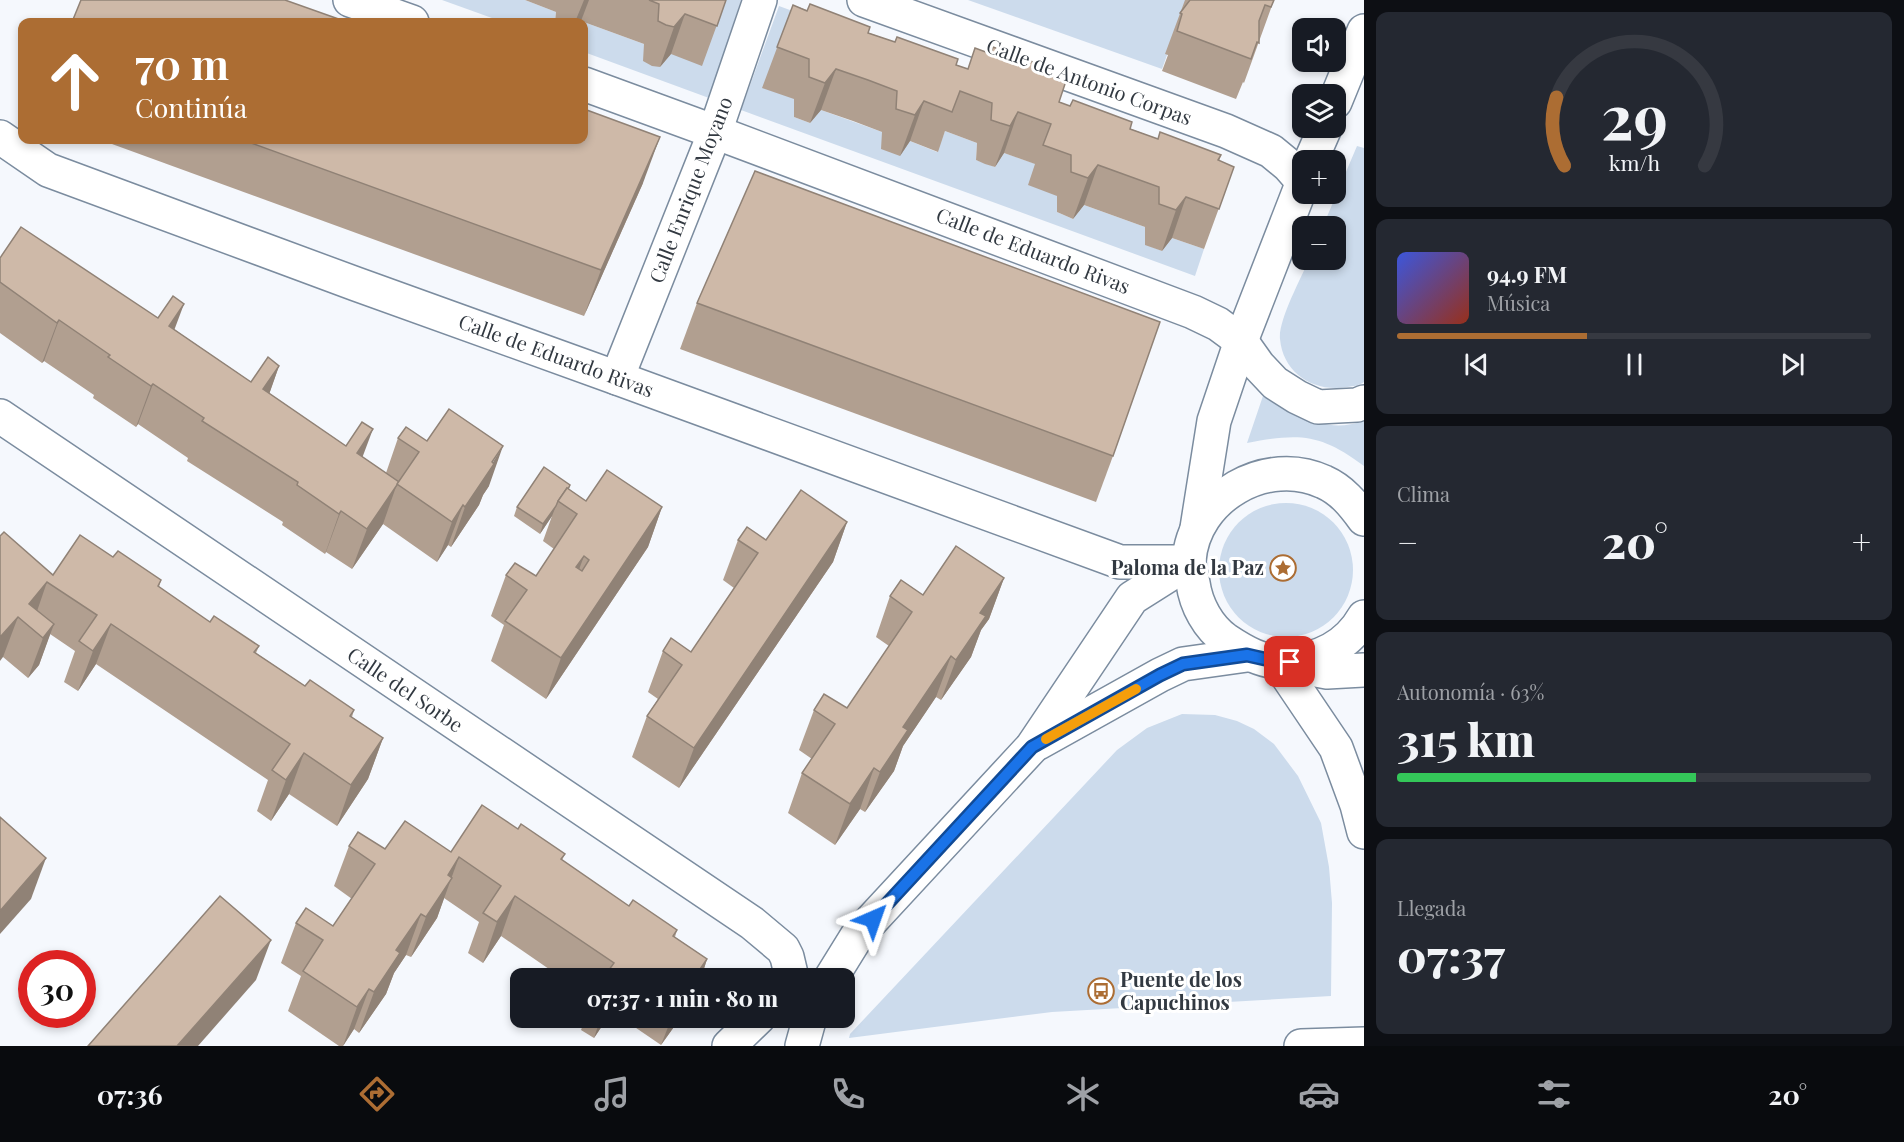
<!DOCTYPE html>
<html lang="es">
<head>
<meta charset="utf-8">
<style>
	body { margin:0; font-family:"Playfair Display",serif; background:#242831; color:#f1f3f6; height:100vh; display:flex; flex-direction:column; font-size:22px; white-space:nowrap }
	* { box-sizing:border-box; margin:0 }
	p { font-size:20px; color:#9ea1a6 }
	.icon { flex:none; width:33px; height:33px; fill:none; stroke:currentColor; stroke-width:2; stroke-linecap:round; stroke-linejoin:round }
	.map { position:relative; flex:1; overflow:hidden }
	.details { display:flex; flex-direction:column; gap:12px; padding:12px; background:#0d0f14; width:540px }
	.details>* { flex:none }
	.guide { position:absolute; left:18px; top:18px; width:570px; height:126px; border-radius:12px; box-shadow:0 3px 9px #0003; background:#ac6d33; color:#fff; overflow:hidden }
	.buttons { position:absolute; left:1292px; top:18px; display:grid; gap:12px }
	.buttons a { display:grid; place-items:center; width:54px; height:54px; border-radius:12px; background:#171b24; box-shadow:0 3px 9px #0003; font-size:30px }
	.speed { position:absolute; left:18px; top:950px; display:flex; gap:12px; font-size:30px; font-weight:700; text-align:center }
	.speed>* { display:grid; place-content:center; width:78px; height:78px; border-radius:50%; background:#171b24; box-shadow:0 3px 9px #0003; line-height:1 }
	.speed .limit { border:9px solid #d22; background:#fff; color:#111 }
	.pin { position:absolute; display:grid; place-items:center; width:51px; height:51px; color:#fff; margin:-26px; border-radius:12px; box-shadow:0 3px 9px #0006 }
	.me { position:absolute; width:66px; margin:-33px; rotate:43deg; stroke-linejoin:round; filter:drop-shadow(0 0 4px #0008) }
	.turn { display:flex; align-items:center; gap:21px; height:126px; padding:0 18px; font-size:27px }
	.turn .icon { width:78px; height:78px; stroke-width:2.5 }
	.turn b { display:block; font-size:42px; line-height:51px }
	.big { font-size:45px; font-weight:800; line-height:1.1 }
	.details .widget { flex:1; display:flex; flex-direction:column; justify-content:center; gap:9px; min-width:0; padding:0 21px; border-radius:12px; background:#242831 }
	.details .dial { align-items:center; gap:0 }
	.dial svg { height:156px; overflow:visible; fill:none; stroke:#363941; stroke-width:7; stroke-linecap:round; text-anchor:middle }
	.dial text { fill:#f1f3f6; stroke:none }
	.song { display:flex; align-items:center; gap:18px }
	.cover { width:72px; height:72px; border-radius:9px; background:linear-gradient(135deg,hsl(230 70% 55%),hsl(10 70% 35%)) }
	.played { height:6px; border-radius:3px; background:linear-gradient(90deg,#ac6d33 40%,#363941 40%) }
	.keys { display:flex; justify-content:space-around; direction:ltr }
	.heat { display:flex; justify-content:space-between; align-items:center; font-size:33px; direction:ltr }
	.charge { height:9px; border-radius:4px; background:linear-gradient(90deg,#34c759 63%,#363941 0) }
	.trip { position:absolute; left:510px; top:968px; width:345px; height:60px; border-radius:12px; background:#171b24; box-shadow:0 3px 9px #0003; font-weight:800; line-height:60px; text-align:center }
	.tab-bar { display:flex; height:96px; justify-content:space-around; align-items:center; background:#090b0e; color:#9ea1a6 }
	.tab-bar .icon { width:42px; height:42px }
	.tab-bar .current { color:#ac6d33 }
	.tab-bar b { font-size:27px; color:#f1f3f6 }
	main { display:flex; flex:1; min-height:0 }
	.map>svg:first-child { display:block }
</style>
</head>
<body>
<main>
<div class="map">
<svg width="1364" height="1046" viewBox="0 0 1364 1046">
	<rect width="100%" height="100%" fill="#f5f8fd"/>
	<g fill="#ccdbec">
		<polygon points="442,0 525,0 556,12 555,22 503,22"/>
		<polygon points="672,0 741,0 709,98 584,52 584,22 580,22 581,21 644,44 660,67 671,54"/>
		<polygon points="968,0 1187,0 1162,69"/>
		<polygon points="779,6 1231,173 1118,163 794,99 794,117 810,123 821,110 882,132 900,155 910,141 937,152 945,131 977,143 976,160 995,167 1004,153 1036,164 1057,196 1057,212 1073,219 1084,205 1145,227 1145,244 1162,251 1172,238 1204,249 1195,276 741,110"/>
		<path d="M1357,146L1364,148V382C1359,386 1353,386 1347,387C1314,393 1283,373 1280,339C1278,321 1301,278 1309,260H1335V226H1323Z"/>
		<path d="M1265,390C1298,413 1321,435 1364,421V466C1320,433 1299,433 1247,443Z"/>
		<circle cx="1286" cy="570" r="67"/>
		<polygon points="1182,714 1215,715 1237,721 1254,729 1274,744 1298,776 1321,823 1329,867 1332,903 1331,996 1052,1012 849,1038 850,1034 1117,750 1147,728"/>
	</g>
	<g fill="none" stroke-linecap="round" stroke-linejoin="round">
		<g stroke="#7b8c9f" stroke-width="36">
			<g id="street">
				<polyline points="350,0 412,22"/>
				<polyline points="864,0 1226,131 1271,151 1288,165 1302,181"/>
				<polyline points="584,84 715,132 1193,312 1218,324 1241,341 1258,365 1275,383 1297,397 1318,407 1357,405 1364,402"/>
				<polyline points="1335,102 1364,31"/>
				<polyline points="0,137 48,170 356,284 617,378 1120,562 1189,562"/>
				<polyline points="1311,160 1325,128"/>
				<polyline points="617,378 715,132 760,0"/>
				<polyline points="0,416 752,923 783,949 787,957 792,978"/>
				<path d="M1364,519C1353,504 1342,490 1324,482C1267,455 1193,497 1189,561C1189,568 1191,576 1193,583C1196,605 1208,627 1226,640C1244,652 1263,663 1285,662C1317,660 1347,647 1364,617"/>
				<polyline points="1197,528 1214,421 1241,341 1302,184"/>
				<polyline points="1295,666 1327,672 1364,670"/>
				<polyline points="1038,743 1160,675 1183,664 1247,655"/>
				<polyline points="831,978 857,936 1032,747 1132,598 1189,562"/>
				<polyline points="729,1046 759,1017"/>
				<polyline points="802,1046 810,1017"/>
				<polyline points="1301,1046 1364,1044"/>
			</g>
		</g>
		<g stroke="#7b8c9f" stroke-width="36">
			<polyline id="secondary" points="1278,662 1336,748 1357,805 1364,832"/>
		</g>
		<use href="#street" stroke="#fff" stroke-width="33"/>
		<use href="#secondary" stroke="#fff" stroke-width="33"/>
	</g>
	<g fill="#b19f90">
		<polygon points="525,0 726,0 702,66 671,54 660,67 652,66 643,61 644,44 581,21 580,22 555,22 556,12"/>
		<polygon points="1185,0 1274,0 1244,83 1243,82 1236,99 1162,71 1168,55 1165,54"/>
		<polygon points="793,5 968,69 1052,75 1059,102 1158,139 1221,155 1219,161 1234,167 1204,249 1172,238 1162,251 1145,245 1145,227 1084,205 1073,219 1057,212 1057,196 1028,185 1035,164 1004,153 995,167 985,164 976,160 977,143 945,131 938,152 910,141 900,156 881,149 882,132 853,121 821,110 810,123 794,117 794,99 762,88"/>
		<polygon points="101,140 584,140 643,183 584,316"/>
		<polygon points="0,258 175,330 251,382 279,366 269,394 386,473 398,438 489,486 483,495 479,505 451,547 448,545 437,562 383,524 352,569 326,552 325,554 282,525 283,522 187,461 188,458 138,424 136,427 93,398 94,395 44,361 42,363 0,333"/>
		<polygon points="697,303 1113,456 1096,502 680,349"/>
		<polygon points="570,485 569,489 586,501 662,507 648,547 546,699 491,661 504,625 491,616 506,575 536,576 554,549 543,541 552,516 540,534 514,516 517,507"/>
		<polygon points="847,522 833,562 679,788 632,757 647,716 658,699 648,692 663,651 691,652 734,588 723,580 738,540 766,540"/>
		<polygon points="0,536 53,575 113,557 161,580 159,587 210,622 259,646 256,653 305,686 354,710 352,717 383,738 368,779 337,826 289,794 271,821 257,811 268,780 96,664 78,691 64,682 75,651 50,634 39,665 28,678 3,657"/>
		<polygon points="1004,578 989,619 981,630 971,657 941,700 936,697 903,746 894,771 865,812 860,809 835,845 788,813 802,773 812,759 799,750 814,710 847,708 889,646 876,637 890,596 923,595"/>
		<polygon points="518,829 565,854 562,860 629,906 677,930 675,937 707,959 701,978 562,978 501,936 483,963 468,953 479,922 444,898 437,918 411,957 406,955 394,973 386,994 359,1033 354,1029 343,1046 339,1046 288,1011 301,976 281,963 296,923 333,926 352,899 334,886 349,846 385,849 451,852"/>
		<polygon points="586,1017 608,1017 594,1038 581,1030"/>
		<polygon points="620,1017 681,1017 661,1045"/>
	</g>
	<g fill="#908276">
		<polygon points="584,0 589,0 581,21 580,22 575,22"/>
		<polygon points="685,14 671,54 660,67 674,27"/>
		<polygon points="836,69 821,110 810,123 825,83"/>
		<polygon points="924,101 910,141 900,156 915,115"/>
		<polygon points="1018,112 1004,153 995,167 1010,126"/>
		<polygon points="660,137 643,183 584,316 601,270"/>
		<polygon points="1098,165 1084,205 1073,219 1088,178"/>
		<polygon points="1186,197 1172,238 1162,251 1176,210"/>
		<polygon points="184,304 169,344 169,326"/>
		<polygon points="59,320 44,361 42,363 57,323"/>
		<polygon points="279,366 265,406 263,389"/>
		<polygon points="153,384 138,424 136,427 151,386"/>
		<polygon points="373,429 358,469 357,453"/>
		<polygon points="503,446 489,486 483,495 479,505 451,547 465,507"/>
		<polygon points="397,484 383,524 352,569 367,529"/>
		<polygon points="463,505 448,545 437,562 452,522"/>
		<polygon points="556,506 552,516 540,534 543,524"/>
		<polygon points="662,507 648,547 546,699 561,658"/>
		<polygon points="341,511 326,552 325,554 339,514"/>
		<polygon points="847,522 833,562 679,788 694,748"/>
		<polygon points="584,556 569,597 576,567"/>
		<polygon points="1004,578 989,619 981,630 971,657 941,700 956,660 980,613"/>
		<polygon points="47,582 33,623 29,604"/>
		<polygon points="18,617 3,657 0,661 0,637"/>
		<polygon points="54,624 39,665 28,678 43,638"/>
		<polygon points="111,624 96,664 78,691 93,651"/>
		<polygon points="951,656 936,697 903,746 894,771 865,812 880,772 903,727"/>
		<polygon points="383,738 368,779 337,826 351,785"/>
		<polygon points="304,753 289,794 271,821 286,780"/>
		<polygon points="874,768 860,809 835,845 850,804"/>
		<polygon points="459,857 437,918 411,957 426,917 448,875"/>
		<polygon points="46,858 31,899 0,934 0,911"/>
		<polygon points="515,896 501,936 483,963 497,922"/>
		<polygon points="421,914 406,955 394,973 386,994 359,1033 374,992 396,950"/>
		<polygon points="271,940 256,980 198,1046 177,1046"/>
		<polygon points="707,959 701,978 694,978"/>
		<polygon points="369,989 354,1029 343,1046 357,1007"/>
		<polygon points="601,1017 608,1017 594,1038"/>
		<polygon points="672,1017 681,1017 661,1045"/>
	</g>
	<g fill="#ceb9a8" stroke="#908276" stroke-width="1.5" fill-rule="evenodd">
		<polygon points="81,0 285,0 347,22 72,22"/>
		<polygon points="649,0 726,0 717,26 685,14 674,27 666,25 658,21 659,4"/>
		<polygon points="1190,0 1274,0 1271,7 1265,5 1259,21 1259,43 1257,42 1251,59 1177,31 1182,14 1180,13"/>
		<polygon points="810,4 870,27 868,33 895,42 897,37 958,59 956,65 968,69 975,48 991,54 993,47 1054,70 1051,75 1066,81 1059,102 1070,106 1073,100 1132,122 1130,129 1158,139 1160,132 1221,155 1218,160 1234,167 1219,209 1186,197 1176,210 1159,204 1159,187 1098,165 1088,178 1071,172 1071,155 1043,145 1051,124 1018,112 1010,126 1000,123 991,120 992,103 960,91 952,112 924,101 915,115 896,109 897,91 868,80 836,69 825,83 809,77 809,59 777,47 793,5 807,11"/>
		<polygon points="584,109 660,137 601,270 243,140 584,140"/>
		<polygon points="755,171 1160,322 1113,456 697,303"/>
		<polygon points="21,227 158,318 173,296 184,304 169,326 251,382 268,357 279,366 263,389 346,446 362,422 373,429 357,453 399,482 367,529 341,511 339,514 297,485 298,482 202,421 204,418 153,384 151,386 108,357 110,355 59,320 57,323 0,282 0,258"/>
		<polygon points="449,409 503,446 492,462 494,464 465,507 463,505 452,522 397,484 419,452 398,438 406,427 427,441"/>
		<polygon points="544,467 570,485 568,489 567,488 558,501 556,506 543,524 517,507"/>
		<path d="M607,470L662,507L561,658L505,621L527,590L506,575L515,563L536,576L577,514L558,501L567,488L586,501ZM584,556L589,560L582,571L576,567Z"/>
		<polygon points="801,490 847,522 694,748 647,716 682,665 663,651 671,638 691,652 758,553 738,540 747,527 766,540"/>
		<polygon points="4,532 53,575 80,535 113,557 118,551 161,580 158,586 210,622 214,616 259,646 254,652 305,686 310,680 354,710 350,716 383,738 351,785 304,753 286,780 272,770 290,744 111,624 93,651 79,641 97,615 47,582 29,604 54,624 43,638 18,617 0,637 0,536"/>
		<polygon points="956,546 1004,578 980,613 986,616 956,660 951,656 903,727 908,730 880,772 874,768 850,804 802,773 835,724 814,710 824,694 847,708 912,612 890,596 901,580 923,595"/>
		<polygon points="482,805 518,829 521,824 565,854 561,859 629,906 633,900 677,930 673,936 707,959 694,978 637,978 626,971 621,978 603,978 614,963 515,896 497,922 483,913 501,886 459,857 448,875 452,878 426,917 421,914 396,950 400,953 374,992 369,989 357,1007 303,971 323,940 296,923 306,908 333,926 375,864 349,846 358,832 385,849 405,821 451,852"/>
		<polygon points="0,817 46,858 0,911"/>
		<polygon points="220,896 271,940 177,1046 88,1046"/>
	</g>
	<g fill="none" stroke-linecap="round" stroke-linejoin="round">
		<g stroke="#114b97" stroke-width="15">
			<polyline id="route" points="873,919 1032,747 1160,675 1183,664 1247,655 1278,662 1290,662"/>
		</g>
		<use href="#route" stroke="#1a73e8" stroke-width="10"/>
		<polyline stroke="#f59e0b" stroke-width="10" points="1046,739 1136,689"/>
	</g>
	<defs>
		<g id="sight-ring" transform="scale(1.35)"><circle r="9.5" fill="#fff" stroke="#ac6d33" stroke-width="1.5"/><path d="M0-6L1.8-2.2L6-1.7L2.9 1.2L3.7 5.4L0 3.3L-3.7 5.4L-2.9 1.2L-6-1.7L-1.8-2.2Z" fill="#ac6d33"/></g>
		<g id="bus-ring" transform="scale(1.35)"><circle r="9.5" fill="#fff" stroke="#ac6d33" stroke-width="1.5"/><path d="M-5-6H5V4H4V6H2V4H-2V6H-4V4H-5ZM-3.5-4V0h7V-4ZM-3.5 1.2v1.5H-2V1.2ZM2 1.2v1.5H3.5V1.2Z" fill="#ac6d33"/></g>
	</defs>
	<g fill-rule="evenodd">
		<use href="#sight-ring" x="1283" y="568"/>
		<use href="#bus-ring" x="1101" y="991"/>
	</g>
	<g text-anchor="middle" stroke-width="6" stroke-linejoin="round" paint-order="stroke">
		<g font-size="20" fill="#323941" stroke="#fff">
			<text transform="translate(1089 82) rotate(20)" y="7">Calle de Antonio Corpas</text>
			<text transform="translate(691 190) rotate(-69)" y="7">Calle Enrique Moyano</text>
			<text transform="translate(1033 251) rotate(21)" y="7">Calle de Eduardo Rivas</text>
			<text transform="translate(556 356) rotate(20)" y="7">Calle de Eduardo Rivas</text>
			<text transform="translate(405 690) rotate(34)" y="7">Calle del Sorbe</text>
		</g>
		<g font-size="20" font-weight="bold" fill="#323941" stroke="#fff" text-anchor="end">
			<text x="1264" y="575">Paloma de la Paz</text>
			<text x="1120" y="987" text-anchor="start">Puente de los<tspan x="1120" dy="23">Capuchinos</tspan></text>
		</g>
	</g>
</svg>
<div class="buttons">
<a><svg class="icon" aria-label="sound" viewBox="0 0 24 24"><path d="M4 9h4l5-4v14l-5-4H4zM17 9q2 3 0 6"/></svg></a>
<a><svg class="icon" aria-label="layers" viewBox="0 0 24 24"><path d="M12 4l9 5-9 5-9-5zM3 14l9 5 9-5"/></svg></a>
<a>+</a>
<a>−</a>
</div>
<div class="speed"><div class="limit">30</div></div>
<div class="pin" style="left:1290px;top:662px;background:#d93025"><svg class="icon" aria-label="arrive" viewBox="0 0 24 24"><path d="M6 21V4h12l-3 4 3 4H6"/></svg></div>
<svg class="me" style="left:873px;top:919px" viewBox="-20 -20 40 40"><path d="M0-17L14 15 0 8-14 15z" fill="#1a73e8" stroke="#fff" stroke-width="4"/></svg>
<div class="trip">07:37 · 1 min · 80 m</div>
<div class="guide">
<div class="turn"><svg class="icon" aria-label="ahead" viewBox="0 0 24 24"><path d="M12 20V5M6 11l6-6 6 6"/></svg><div><b>70 m</b>Continúa</div></div>
</div>
</div>
<section class="details">
<div class="widget dial"><svg viewBox="0 0 100 80">
<path d="M14 69A42 42 0 1 1 86 69"/>
<path d="M14 69A42 42 0 0 1 10 34" stroke="#ac6d33"/>
<text x="50" y="56" font-size="32" font-weight="700">29</text>
<text x="50" y="72" font-size="11">km/h</text>
</svg></div>
<div class="widget">
<div class="song"><i class="cover"></i><div><b>94.9 FM</b><p>Música</p></div></div>
<div class="played"></div>
<div class="keys"><svg class="icon" aria-label="previous" viewBox="0 0 24 24"><path d="M18 5L8 12l10 7zM5 5v14"/></svg><svg class="icon" aria-label="pause" viewBox="0 0 24 24"><path d="M8 5v14M16 5v14"/></svg><svg class="icon" aria-label="next" viewBox="0 0 24 24"><path d="M6 5l10 7-10 7zM19 5v14"/></svg></div>
</div>
<div class="widget"><p>Clima</p>
<div class="heat"><a>−</a><b class="big">20°</b><a>+</a></div>
</div>
<div class="widget"><p>Autonomía · 63%</p><b class="big">315 km</b><div class="charge"></div></div>
<div class="widget"><p>Llegada</p><b class="big">07:37</b></div>
</section>
</main>
<nav class="tab-bar">
<b>07:36</b>
<svg class="icon current" aria-label="directions" viewBox="0 0 24 24"><path d="M12 3l9 9-9 9-9-9zM9 14v-3h6M13 9l2 2-2 2"/></svg>
<svg class="icon" aria-label="music" viewBox="0 0 24 24"><path d="M9 18V5l10-2v13"/><circle cx="6" cy="18" r="3"/><circle cx="16" cy="16" r="3"/></svg>
<svg class="icon" aria-label="phone" viewBox="0 0 24 24"><path d="M5 4h4l2 5-3 2q2 4 5 5l2-3 5 2v4C11 20 4 13 5 4z"/></svg>
<svg class="icon" aria-label="climate" viewBox="0 0 24 24"><path d="M12 3v18M4 7l16 10M4 17L20 7"/></svg>
<svg class="icon" aria-label="car" viewBox="0 0 24 24"><path d="M5 17H2v-5l4-1 3-4h7l3 4 3 1v5h-3M9 17h6M6 11h13"/><circle cx="7" cy="17" r="2"/><circle cx="17" cy="17" r="2"/></svg>
<svg class="icon" aria-label="filters" viewBox="0 0 24 24"><path d="M4 7h16M4 17h16"/><circle cx="9" cy="7" r="2"/><circle cx="15" cy="17" r="2"/></svg>
<b>20°</b>
</nav>
</body>
</html>
